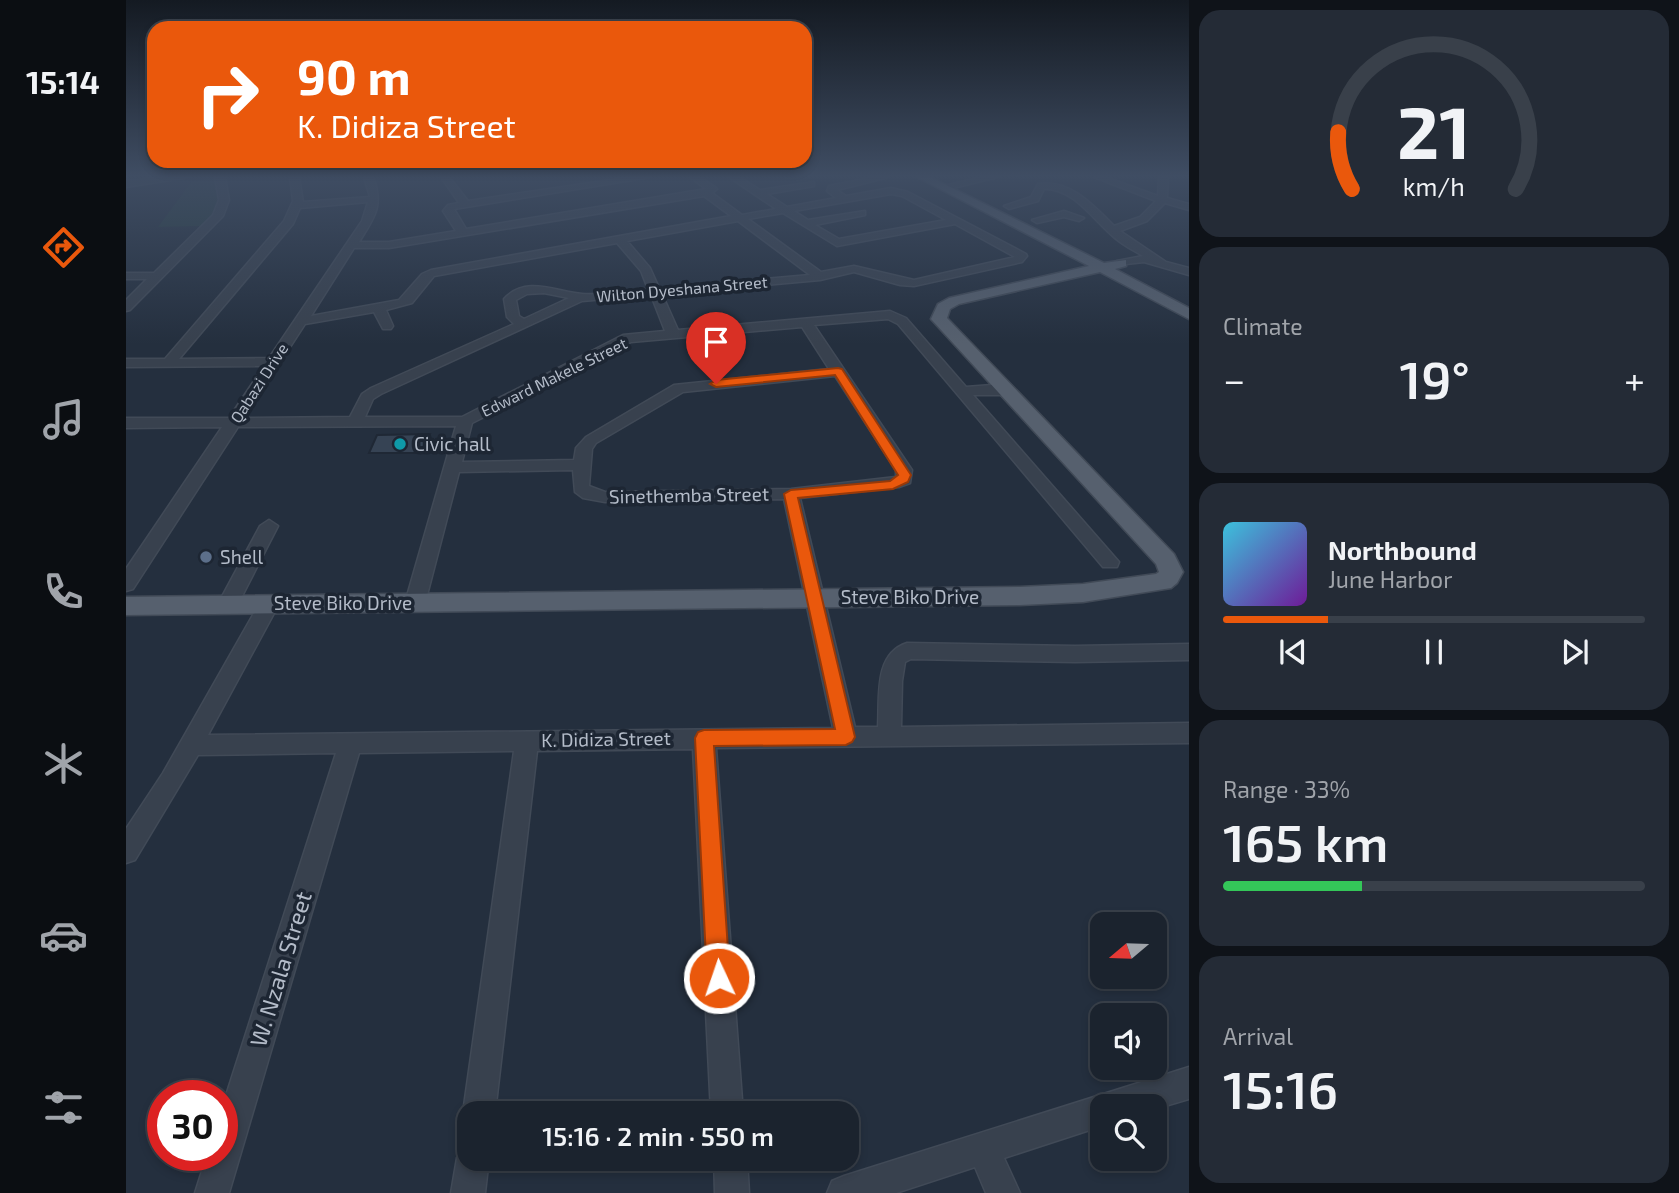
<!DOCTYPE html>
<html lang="en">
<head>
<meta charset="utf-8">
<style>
	body { margin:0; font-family:"Exo 2",sans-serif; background:#242b36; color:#f1f3f6; height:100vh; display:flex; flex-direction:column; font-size:26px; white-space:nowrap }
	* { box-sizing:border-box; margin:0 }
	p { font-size:23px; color:#a0a4aa }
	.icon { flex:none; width:38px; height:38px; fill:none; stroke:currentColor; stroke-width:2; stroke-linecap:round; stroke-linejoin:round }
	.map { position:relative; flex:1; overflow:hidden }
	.sheet { display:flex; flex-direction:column; gap:10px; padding:10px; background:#0f1319; width:490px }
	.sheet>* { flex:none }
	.top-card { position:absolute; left:21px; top:21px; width:665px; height:147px; border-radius:21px; box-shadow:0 4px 10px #0003,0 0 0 2px #39404a; background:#ea580c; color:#fff; overflow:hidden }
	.needle { width:46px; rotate:251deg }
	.fabs { position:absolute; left:964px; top:912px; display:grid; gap:14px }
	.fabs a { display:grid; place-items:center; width:77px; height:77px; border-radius:14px; background:#1b232e; box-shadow:0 4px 10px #0003,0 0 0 2px #39404a; font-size:35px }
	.speed { position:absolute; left:21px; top:1080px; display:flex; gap:14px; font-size:35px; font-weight:700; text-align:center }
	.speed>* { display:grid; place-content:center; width:91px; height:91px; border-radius:50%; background:#1b232e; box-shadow:0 4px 10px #0003,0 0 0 2px #39404a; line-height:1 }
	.speed .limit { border:10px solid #d22; background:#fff; color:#111 }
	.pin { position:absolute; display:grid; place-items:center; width:60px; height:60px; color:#fff; margin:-72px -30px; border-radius:50% 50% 50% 0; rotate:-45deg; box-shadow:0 0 7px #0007 }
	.pin .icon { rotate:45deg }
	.me { position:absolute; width:77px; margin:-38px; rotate:357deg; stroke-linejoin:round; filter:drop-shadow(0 0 5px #0008) }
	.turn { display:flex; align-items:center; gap:24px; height:147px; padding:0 35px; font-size:32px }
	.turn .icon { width:91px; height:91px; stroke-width:2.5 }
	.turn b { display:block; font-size:49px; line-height:60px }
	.big { font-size:52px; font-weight:600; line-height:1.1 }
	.sheet .tile { flex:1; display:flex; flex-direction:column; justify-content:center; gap:10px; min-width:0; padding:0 24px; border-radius:21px; background:#242b36 }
	.sheet .dial { align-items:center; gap:0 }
	.dial svg { height:182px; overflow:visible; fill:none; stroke:#39404a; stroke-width:7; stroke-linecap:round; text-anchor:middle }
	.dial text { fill:#f1f3f6; stroke:none }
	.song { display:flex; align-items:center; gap:21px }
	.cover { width:84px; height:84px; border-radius:10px; background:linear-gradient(135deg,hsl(190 70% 55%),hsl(280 70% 35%)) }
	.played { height:7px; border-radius:4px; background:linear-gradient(90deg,#ea580c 25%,#39404a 25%) }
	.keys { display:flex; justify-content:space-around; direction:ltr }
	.heat { display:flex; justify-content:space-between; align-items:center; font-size:38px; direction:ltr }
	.charge { height:10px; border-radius:5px; background:linear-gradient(90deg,#34c759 33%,#39404a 0) }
	.trip { position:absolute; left:331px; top:1101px; width:402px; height:70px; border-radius:21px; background:#1b232e; box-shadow:0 4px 10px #0003,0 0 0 2px #39404a; font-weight:600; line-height:70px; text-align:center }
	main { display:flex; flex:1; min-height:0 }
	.menu { display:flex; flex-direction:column; width:126px; justify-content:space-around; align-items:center; background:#0b0e12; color:#a0a4aa }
	.menu .icon { width:49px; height:49px }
	.menu .active { color:#ea580c }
	.menu b { font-size:32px; color:#f1f3f6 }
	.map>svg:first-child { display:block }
</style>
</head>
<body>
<main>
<nav class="menu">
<b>15:14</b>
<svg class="icon active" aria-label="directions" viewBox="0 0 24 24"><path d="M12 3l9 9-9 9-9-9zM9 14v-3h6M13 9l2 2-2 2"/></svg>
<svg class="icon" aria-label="music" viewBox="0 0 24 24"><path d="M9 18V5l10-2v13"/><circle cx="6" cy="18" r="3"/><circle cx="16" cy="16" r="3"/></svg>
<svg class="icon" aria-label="phone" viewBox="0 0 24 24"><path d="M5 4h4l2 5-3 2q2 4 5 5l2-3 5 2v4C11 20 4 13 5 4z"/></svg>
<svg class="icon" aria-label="climate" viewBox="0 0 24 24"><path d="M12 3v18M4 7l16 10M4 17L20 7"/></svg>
<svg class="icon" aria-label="car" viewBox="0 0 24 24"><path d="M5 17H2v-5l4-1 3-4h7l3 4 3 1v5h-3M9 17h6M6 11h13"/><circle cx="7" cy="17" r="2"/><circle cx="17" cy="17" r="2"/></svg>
<svg class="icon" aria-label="filters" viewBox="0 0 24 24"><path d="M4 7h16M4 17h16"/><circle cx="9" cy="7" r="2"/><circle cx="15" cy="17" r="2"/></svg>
</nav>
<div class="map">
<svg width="1063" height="1193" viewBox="0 0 1063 1193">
	<rect width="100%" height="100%" fill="#242f3e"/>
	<polygon fill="#263c3f" points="90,178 92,205 78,226 32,227 66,181"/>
	<polygon fill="#364354" stroke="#1f2835" stroke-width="2" points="304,434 297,453 243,453 251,435"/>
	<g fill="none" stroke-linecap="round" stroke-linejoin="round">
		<g stroke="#414a57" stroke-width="3">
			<g id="minor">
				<polygon points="39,177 63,177 0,187 0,181"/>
				<polygon points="89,177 99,177 103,200 97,216 4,310 0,311 0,300 21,279 0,279 0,273 28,273 87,215 93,200"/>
				<path d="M164,177H173L177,202L244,197L238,177H247C258,205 249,217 233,242H263L330,231L317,211L322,205L333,203L315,177H323L342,201L505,177H525L328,209L340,229L580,189L564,177H573L589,187L591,189L586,193L616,215L650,209L603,177H613L634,190L688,182V186L641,194L661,207L710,198L701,191L703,186L748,177H763L711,190L720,196L765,188L782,192L900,254L901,256L896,262L788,286L774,285L728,272L694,280L536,294L552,330L764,311L780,318L840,387L866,385L884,388L886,391L879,395H847L993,562L991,567H977L772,324L762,319L688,325L786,470L784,483L773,487L674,498L729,727H752C754,698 747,654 781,643L949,646L1063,644V660L949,662L785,659L779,662L776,681L775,727L1063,723V743L590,748L617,1113H585L567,749L411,751L369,1113H343V1125L337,1113L388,751L233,753L103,1193H69L81,1155H96V1108L210,753L72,755L9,860L0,863V829L37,773L136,599L143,597L150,599L153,604L82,735L707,728L658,499L479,502L457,498L449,492L447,470L333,472L299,603L296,608H282L279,603L330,426L112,427L7,589L0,591V569L96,427L0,428V418H103L138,366L0,367V359H39L158,221L167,201ZM765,194L776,196L820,220L713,239L689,225L739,215V211L682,220L668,211ZM578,196L605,216L305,270L296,274L273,300L185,316L228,248H263ZM242,202L236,221L143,358L53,359L167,224L174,208ZM657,213L711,246L829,224L889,257L788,280L728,266L695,272L622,219ZM612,221L684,275L533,288L524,268L501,241ZM491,243L515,271L522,289C501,290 477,296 456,294C430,292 400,275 378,299L381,317L388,324L245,388L236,394L224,417L118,418L179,324L248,312L257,329H265L267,326L260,310L286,303L308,276ZM418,293L443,298L398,319L393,316L390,300L401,294ZM525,295L539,331L497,335L336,417H239L247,399L255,394L456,301ZM676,327L703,369L548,385L460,437L450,448L448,460L336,462L346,423L505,342ZM709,376L770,470V477L665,489L479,492L463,486L466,449L470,443L557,392Z"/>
				<polygon points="856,177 872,177 819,190 814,187"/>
				<path d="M968,177H979L1032,196L1033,177H1042L1041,198L1063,204V210L1039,203L1021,221L994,231L1040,262L1063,268V275L1018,262L991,265V261L1017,256C1007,250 997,245 989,238C968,221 948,188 918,189L912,201L883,209L878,206L905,197L912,184C944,179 967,205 988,226L1014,217L1030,201Z"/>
				<polygon points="938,211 958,218 953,221 938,217 911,223 906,220"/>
				<polygon points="143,520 152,526 112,604 109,609 102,611 95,609 92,604 134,526"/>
				<polygon points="1063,1067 1063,1099 1029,1109 1029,1106 976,1106 976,1126 878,1158 894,1193 860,1193 849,1167 770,1193 701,1193 706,1181 718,1176"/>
				<polygon points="343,1143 343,1158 363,1158 359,1193 325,1193 331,1158 335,1146"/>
				<polygon points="588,1158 621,1158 623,1193 589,1193"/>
			</g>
		</g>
		<g stroke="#414a57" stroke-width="3">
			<polygon id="major" points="791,177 804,177 978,263 1000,260 1000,266 989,269 1063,308 1063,319 974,272 833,304 824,309 821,318 1048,554 1057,572 1051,583 1045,588 957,602 894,605 0,615 0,597 894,587 957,584 1030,574 1033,572 1030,564 805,319 812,304 823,298 963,266"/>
		</g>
		<use href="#minor" fill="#38414e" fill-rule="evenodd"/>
		<use href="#major" fill="#56606e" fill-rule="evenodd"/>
	</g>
	<linearGradient id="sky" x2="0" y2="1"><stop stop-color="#141a22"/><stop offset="0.51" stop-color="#3f4d63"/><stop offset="1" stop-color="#3f4d63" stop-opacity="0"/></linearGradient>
	<rect width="1063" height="344" fill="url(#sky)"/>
	<polygon fill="#ea580c" stroke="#983908" stroke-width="2" points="712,368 716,369 785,475 782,482 767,489 672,498 729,737 726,742 720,745 588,746 604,978 601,987 593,990 584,987 581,978 569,738 572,732 578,730 709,729 658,494 665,490 764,481 772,475 709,375 590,387 584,384 590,380"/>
	<circle fill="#0f9aa8" stroke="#1d2633" stroke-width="2.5" cx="274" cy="444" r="7"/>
	<circle fill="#5c6f8a" stroke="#1d2633" stroke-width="2.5" cx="80" cy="557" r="7"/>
	<g text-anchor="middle" stroke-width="7" stroke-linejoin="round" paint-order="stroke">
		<g font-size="16" fill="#b4bcc9" stroke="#1d2633">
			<text transform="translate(556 289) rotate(-5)" y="6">Wilton Dyeshana Street</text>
			<text transform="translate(428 377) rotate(-26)" y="6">Edward Makele Street</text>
			<text transform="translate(133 383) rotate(-57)" y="6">Qabazi Drive</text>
		</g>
		<g font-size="19" fill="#b4bcc9" stroke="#1d2633" text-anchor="start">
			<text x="288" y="451">Civic hall</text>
			<text x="94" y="564">Shell</text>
		</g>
		<g font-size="19" fill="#b4bcc9" stroke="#1d2633">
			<text transform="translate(563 495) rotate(-1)" y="7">Sinethemba Street</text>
			<text x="784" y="604">Steve Biko Drive</text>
			<text x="217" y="610">Steve Biko Drive</text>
			<text transform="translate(480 739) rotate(-1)" y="7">K. Didiza Street</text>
		</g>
		<g font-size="23" fill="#b4bcc9" stroke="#1d2633">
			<text transform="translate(155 969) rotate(-73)" y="8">W. Nzala Street</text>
		</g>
	</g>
</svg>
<div class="fabs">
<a><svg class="needle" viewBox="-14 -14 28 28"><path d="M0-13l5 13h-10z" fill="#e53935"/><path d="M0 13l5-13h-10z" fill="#a0a4aa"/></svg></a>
<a><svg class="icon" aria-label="sound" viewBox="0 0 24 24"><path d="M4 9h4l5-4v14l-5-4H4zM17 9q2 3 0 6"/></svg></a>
<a><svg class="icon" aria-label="search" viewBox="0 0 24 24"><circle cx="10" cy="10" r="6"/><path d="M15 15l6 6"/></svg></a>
</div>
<div class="speed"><div class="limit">30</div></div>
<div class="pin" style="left:590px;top:384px;background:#d93025"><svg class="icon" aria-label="arrive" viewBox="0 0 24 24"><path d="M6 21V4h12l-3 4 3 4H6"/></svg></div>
<svg class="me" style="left:593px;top:978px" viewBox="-20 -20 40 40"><circle r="17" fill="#ea580c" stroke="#fff" stroke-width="3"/><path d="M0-11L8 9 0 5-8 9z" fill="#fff"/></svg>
<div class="trip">15:16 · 2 min · 550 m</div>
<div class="top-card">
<div class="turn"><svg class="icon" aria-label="right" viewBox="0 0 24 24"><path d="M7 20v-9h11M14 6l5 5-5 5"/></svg><div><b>90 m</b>K. Didiza Street</div></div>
</div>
</div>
<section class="sheet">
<div class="tile dial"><svg viewBox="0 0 100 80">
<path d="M14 69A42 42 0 1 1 86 69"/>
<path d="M14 69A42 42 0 0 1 8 44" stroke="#ea580c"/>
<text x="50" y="56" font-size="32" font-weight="700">21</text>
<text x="50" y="72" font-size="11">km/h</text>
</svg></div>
<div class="tile"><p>Climate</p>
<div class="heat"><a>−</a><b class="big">19°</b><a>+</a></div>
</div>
<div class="tile">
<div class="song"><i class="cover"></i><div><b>Northbound</b><p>June Harbor</p></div></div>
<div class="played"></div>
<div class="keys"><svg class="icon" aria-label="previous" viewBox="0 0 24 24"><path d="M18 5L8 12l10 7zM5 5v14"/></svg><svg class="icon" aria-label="pause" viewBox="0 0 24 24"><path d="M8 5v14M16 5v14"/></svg><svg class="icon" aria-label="next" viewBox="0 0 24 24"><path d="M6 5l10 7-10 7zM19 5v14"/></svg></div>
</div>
<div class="tile"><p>Range · 33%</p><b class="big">165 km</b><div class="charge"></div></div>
<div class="tile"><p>Arrival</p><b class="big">15:16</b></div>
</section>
</main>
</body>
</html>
